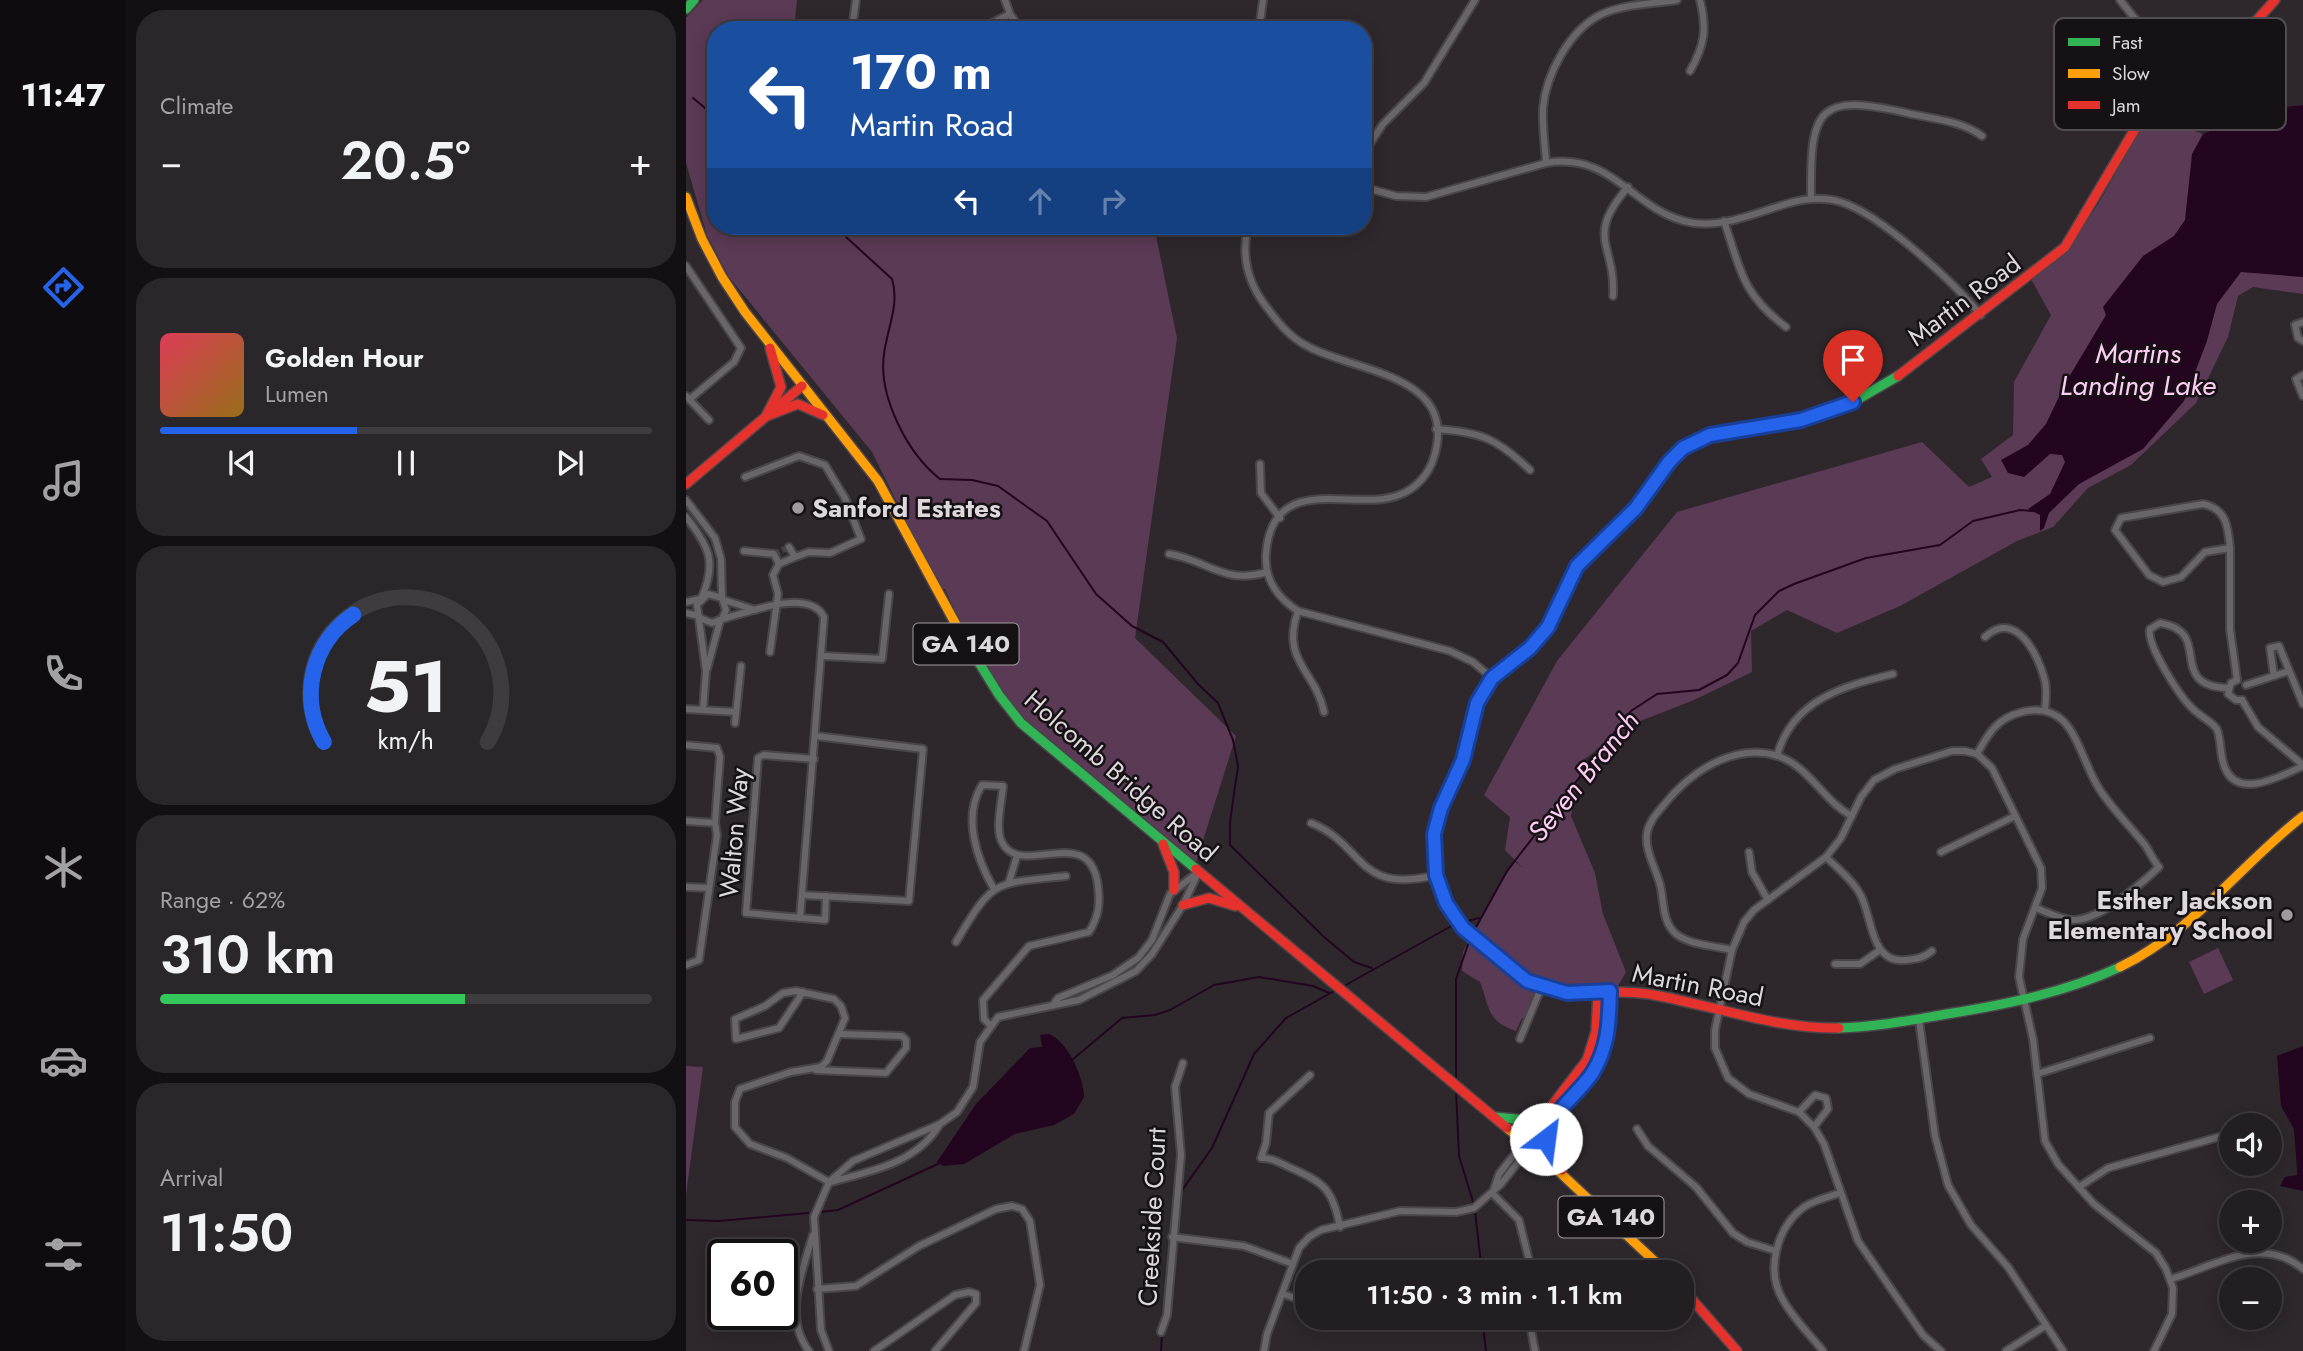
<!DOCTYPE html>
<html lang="en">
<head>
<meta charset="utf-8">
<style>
	body { margin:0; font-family:Jost,sans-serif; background:#2a272a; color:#f1f3f6; height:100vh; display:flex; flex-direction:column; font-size:26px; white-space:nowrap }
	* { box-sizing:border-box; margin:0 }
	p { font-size:23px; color:#a2a2a5 }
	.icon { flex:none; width:38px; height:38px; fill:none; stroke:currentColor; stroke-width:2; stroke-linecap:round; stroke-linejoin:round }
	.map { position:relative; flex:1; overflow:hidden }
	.sheet { display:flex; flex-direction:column; gap:10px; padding:10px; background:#131013; width:560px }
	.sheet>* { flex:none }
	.guide { position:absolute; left:21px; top:21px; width:665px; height:214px; border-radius:28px; box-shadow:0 4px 18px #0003,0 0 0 2px #3f3c40; background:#1a4fa0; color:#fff; overflow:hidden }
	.tools { position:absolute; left:1533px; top:1113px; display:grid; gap:14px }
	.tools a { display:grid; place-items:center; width:63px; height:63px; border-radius:50%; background:#221e22; box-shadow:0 4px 18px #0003,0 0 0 2px #3f3c40; font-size:35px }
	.speed { position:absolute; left:21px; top:1239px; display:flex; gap:14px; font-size:35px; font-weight:700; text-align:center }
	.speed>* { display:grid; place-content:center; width:91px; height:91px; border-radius:50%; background:#221e22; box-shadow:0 4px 18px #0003,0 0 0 2px #3f3c40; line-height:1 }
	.speed .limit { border:4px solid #111; border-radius:10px; background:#fff; color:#111 }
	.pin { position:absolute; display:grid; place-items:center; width:60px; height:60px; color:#fff; margin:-72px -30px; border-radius:50% 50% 50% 0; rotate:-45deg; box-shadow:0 0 7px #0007 }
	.pin .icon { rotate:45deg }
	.me { position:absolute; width:77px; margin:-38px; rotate:30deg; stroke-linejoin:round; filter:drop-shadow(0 0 5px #0008) }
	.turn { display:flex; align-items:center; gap:24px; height:147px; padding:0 28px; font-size:32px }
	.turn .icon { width:91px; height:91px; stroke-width:2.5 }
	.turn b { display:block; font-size:49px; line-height:60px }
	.lanes { display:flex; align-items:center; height:66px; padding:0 28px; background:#0003; justify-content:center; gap:35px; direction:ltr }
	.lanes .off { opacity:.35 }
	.big { font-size:52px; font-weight:600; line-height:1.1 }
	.sheet .tile { flex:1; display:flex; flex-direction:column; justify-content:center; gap:10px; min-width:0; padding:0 24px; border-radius:28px; background:#2a272a }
	.sheet .dial { align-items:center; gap:0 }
	.dial svg { height:182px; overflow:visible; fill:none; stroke:#3f3c40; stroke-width:7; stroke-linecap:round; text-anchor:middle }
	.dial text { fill:#f1f3f6; stroke:none }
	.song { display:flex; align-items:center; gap:21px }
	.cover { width:84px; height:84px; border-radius:10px; background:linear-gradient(135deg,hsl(350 70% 55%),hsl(40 70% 35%)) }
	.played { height:7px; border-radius:4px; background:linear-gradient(90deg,#2563eb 40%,#3f3c40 40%) }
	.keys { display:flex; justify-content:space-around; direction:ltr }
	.heat { display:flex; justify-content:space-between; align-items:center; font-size:38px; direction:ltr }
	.charge { height:10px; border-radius:5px; background:linear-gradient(90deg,#34c759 62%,#3f3c40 0) }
	.trip { position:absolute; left:609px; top:1260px; width:399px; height:70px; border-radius:28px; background:#221e22; box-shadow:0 4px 18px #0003,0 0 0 2px #3f3c40; font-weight:600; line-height:70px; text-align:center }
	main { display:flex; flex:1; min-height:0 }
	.dock { display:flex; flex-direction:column; width:126px; justify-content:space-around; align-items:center; background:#0e0c0e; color:#a2a2a5 }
	.dock .icon { width:49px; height:49px }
	.dock .active { color:#2563eb }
	.dock b { font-size:32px; color:#f1f3f6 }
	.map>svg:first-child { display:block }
</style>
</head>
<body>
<main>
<nav class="dock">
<b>11:47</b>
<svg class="icon active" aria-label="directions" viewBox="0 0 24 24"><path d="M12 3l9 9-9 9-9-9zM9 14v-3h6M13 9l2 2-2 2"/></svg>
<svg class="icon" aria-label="music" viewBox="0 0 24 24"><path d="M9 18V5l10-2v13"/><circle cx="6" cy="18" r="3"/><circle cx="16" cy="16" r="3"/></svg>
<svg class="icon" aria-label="phone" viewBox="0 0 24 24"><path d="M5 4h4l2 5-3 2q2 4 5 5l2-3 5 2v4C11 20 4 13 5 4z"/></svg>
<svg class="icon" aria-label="climate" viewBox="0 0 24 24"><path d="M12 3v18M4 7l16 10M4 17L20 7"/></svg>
<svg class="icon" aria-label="car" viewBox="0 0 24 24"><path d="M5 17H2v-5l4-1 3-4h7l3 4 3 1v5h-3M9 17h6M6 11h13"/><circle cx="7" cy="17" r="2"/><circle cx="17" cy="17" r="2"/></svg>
<svg class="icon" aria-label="filters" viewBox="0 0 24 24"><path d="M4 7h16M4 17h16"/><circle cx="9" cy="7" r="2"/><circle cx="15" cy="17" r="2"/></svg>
</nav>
<section class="sheet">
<div class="tile"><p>Climate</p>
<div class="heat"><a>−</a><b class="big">20.5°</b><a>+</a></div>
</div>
<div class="tile">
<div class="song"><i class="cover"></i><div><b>Golden Hour</b><p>Lumen</p></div></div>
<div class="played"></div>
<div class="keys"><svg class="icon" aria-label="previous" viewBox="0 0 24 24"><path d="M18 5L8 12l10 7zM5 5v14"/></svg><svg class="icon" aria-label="pause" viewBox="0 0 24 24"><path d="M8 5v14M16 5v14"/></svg><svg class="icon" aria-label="next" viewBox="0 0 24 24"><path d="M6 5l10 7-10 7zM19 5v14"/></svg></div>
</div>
<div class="tile dial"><svg viewBox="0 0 100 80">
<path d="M14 69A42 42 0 1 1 86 69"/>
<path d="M14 69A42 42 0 0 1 27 13" stroke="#2563eb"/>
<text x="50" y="56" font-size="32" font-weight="700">51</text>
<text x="50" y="72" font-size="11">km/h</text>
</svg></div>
<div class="tile"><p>Range · 62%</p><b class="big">310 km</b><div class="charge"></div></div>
<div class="tile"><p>Arrival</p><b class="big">11:50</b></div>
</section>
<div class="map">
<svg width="1617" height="1351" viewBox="0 0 1617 1351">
	<rect width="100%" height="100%" fill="#2e282d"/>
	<g fill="#5b3a55">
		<polygon points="17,0 111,0 108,30 30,30 30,226 468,226 491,338 449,638 550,736 507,872 306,694 259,589 254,589 186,452 43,277 21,235 0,163 0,18"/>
		<path d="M1617,105V294L1567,287L1552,296L1542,337L1510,403L1445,465L1402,488L1367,527L1331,541L1214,606L1151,633L1101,610L1065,631L1066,672L1008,700L944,725L896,761L885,816L909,873L917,914L940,972L932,986L886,988L840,979L787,935L809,891L829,862L837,868L819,850L824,817L798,795L871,661L991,512L1236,442L1283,487L1306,477L1295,459L1327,435L1328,382L1365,315L1345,279C1401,242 1429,172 1460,114L1517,134L1542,123L1553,128L1587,108Z"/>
		<path d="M785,936L843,986L848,994L841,1019L836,1018L830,1031C800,1021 804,1007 794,982L776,971L777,952Z"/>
		<polygon points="1532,948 1547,980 1518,994 1503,962"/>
		<polygon points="0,1066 17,1067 0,1195"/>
	</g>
	<g fill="#23051f">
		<polygon points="1617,105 1617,277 1555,272 1531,304 1521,341 1498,401 1457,449 1393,484 1363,513 1358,528 1354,531 1354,515 1342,509 1364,494 1379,462 1376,455 1364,454 1338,477 1322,473 1315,460 1342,445 1360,424 1380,382 1420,315 1417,307 1457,256 1488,236 1499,220 1506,154 1517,134 1542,123 1553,128 1587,108"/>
		<path d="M363,1034C382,1041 398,1078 398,1097L388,1114L368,1125L329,1134L278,1164L257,1166L251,1162L290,1104L344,1048L356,1047L354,1035Z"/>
		<polygon points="1617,1046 1617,1191 1594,1186 1599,1177 1611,1175 1611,1169 1608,1129 1595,1106 1591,1056"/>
	</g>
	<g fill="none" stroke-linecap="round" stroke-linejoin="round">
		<g stroke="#23051f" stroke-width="2">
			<polyline points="7,98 30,117"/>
			<path d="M148,226L206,279C214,304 201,329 198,354C192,396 221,453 254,479L286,480L312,486L361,521L410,594L446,626L477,642L512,684L532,703L547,740L552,766L544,822V845L638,937L668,962L686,968"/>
			<polyline points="778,922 793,918"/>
			<polyline points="788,931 821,871 945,711 971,694 1013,690 1041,675 1052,663 1069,615 1093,591 1108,584 1180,558 1254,545 1287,521 1334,510 1347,511"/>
			<polyline points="658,986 769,924"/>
			<polyline points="386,1060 436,1018 469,1015 484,1010 528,985 573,977 627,986 643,993"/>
			<polyline points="770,1078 770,979 784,939"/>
			<polyline points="770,1091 773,1156 788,1205"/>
			<polyline points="494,1193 526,1148 568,1054 600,1018 650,990"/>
			<polyline points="789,1211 796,1272"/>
			<polyline points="135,1212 152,1210 254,1163"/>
			<polyline points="0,1220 33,1221 122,1213"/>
			<polyline points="482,1265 486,1222"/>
			<polyline points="478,1317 480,1295"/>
			<polyline points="796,1318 800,1351"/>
			<polyline points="475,1351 476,1333"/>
		</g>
		<polyline stroke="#484247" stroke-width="6" stroke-dasharray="6 3" stroke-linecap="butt" points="88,554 103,547"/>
		<g stroke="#4a4549" stroke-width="10">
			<g id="street">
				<polyline points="319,0 324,14 335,30"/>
				<polyline points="1434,0 1492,72"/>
				<polyline points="166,30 170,0"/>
				<polyline points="292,30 324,14"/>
				<polyline points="573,30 577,0"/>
				<path d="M1004,71C1019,45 1021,29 1014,0"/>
				<polyline points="677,154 697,124 738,83 789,0"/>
				<path d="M860,163C859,145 856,126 857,108C860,74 884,29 916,14C938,4 967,4 991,0"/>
				<path d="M677,187L710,196L740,197L860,163C925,152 945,207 998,221C1034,231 1073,211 1107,202C1123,198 1139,197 1155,202C1196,215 1267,282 1295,315"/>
				<path d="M1125,199C1124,107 1131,92 1225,114C1248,119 1276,121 1296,136"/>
				<path d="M1038,221C1055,271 1056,294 1100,327"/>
				<path d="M562,226C555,256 561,281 579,305C591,321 603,337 621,346C668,372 774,374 748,457C743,474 730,489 713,495C669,513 586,469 580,554C578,579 592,598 612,611L764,651L787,662L806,678"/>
				<polyline points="0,266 55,348 48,362 4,399"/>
				<path d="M927,296C930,244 898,238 942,187"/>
				<polyline points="1617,322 1609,325 1612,338 1617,341"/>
				<polyline points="1617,375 1610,379 1617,396"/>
				<polyline points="0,396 23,420"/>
				<path d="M750,429C796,432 811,439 844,470"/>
				<polyline points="574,464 575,493 594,518"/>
				<polyline points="59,477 113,456 139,465 159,498 175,539 144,553 123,552 109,557 93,564 87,575 92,594 84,652"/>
				<polyline points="0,500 29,538 35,559 36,598"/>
				<path d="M1517,504C1541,509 1542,527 1544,548L1519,552L1495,577L1477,582L1463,575L1429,530L1435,518Z"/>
				<path d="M0,517C23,546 31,562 16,597"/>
				<polyline points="103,547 109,557"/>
				<polyline points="1544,548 1544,629 1551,680"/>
				<polyline points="58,551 88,554 93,564"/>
				<path d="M483,554C522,560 537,585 581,572"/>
				<polyline points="38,600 69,610"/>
				<polyline points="0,602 14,599"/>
				<path d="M612,611C594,661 630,671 638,712"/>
				<polyline points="0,613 13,616"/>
				<polyline points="14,618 26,623 36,619 40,610 36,598 22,594 11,605 20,671 17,710"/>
				<path d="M36,619C61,613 123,587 138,617L114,918"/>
				<path d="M1299,637C1330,608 1353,656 1359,681C1361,690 1360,700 1359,709"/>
				<polyline points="137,656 196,659 203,594"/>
				<polyline points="21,669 34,621"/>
				<polyline points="1588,676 1584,648 1593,646 1617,704"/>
				<polyline points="1551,680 1545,683 1542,694 1550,700 1556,700"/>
				<polyline points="1560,685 1603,671"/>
				<path d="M1541,688C1479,685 1529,632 1474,623L1464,629C1460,644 1493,695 1505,707C1513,716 1524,720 1531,729C1535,740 1534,751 1537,762C1547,803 1595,776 1617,766"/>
				<polyline points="1556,700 1572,727 1617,765"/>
				<polyline points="0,709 50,712"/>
				<polyline points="49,723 55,666"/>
				<polyline points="0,745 31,748 34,757 29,823 31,835 13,960 0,965"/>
				<path d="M1291,754C1302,734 1311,718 1336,712C1389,699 1391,755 1414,790C1427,810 1444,826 1459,845C1464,852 1467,860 1473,867C1454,885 1413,921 1386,920C1373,919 1361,912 1350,908"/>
				<path d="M1091,756C1106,700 1157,686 1207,674"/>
				<polyline points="128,759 78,755 72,758 60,913 139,920 140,896"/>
				<polyline points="0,821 29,823"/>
				<path d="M625,823C679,844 669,895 750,875"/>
				<polyline points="1063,852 1066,872 1082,900"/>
				<polyline points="1255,852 1327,817"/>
				<path d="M1140,857C1151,868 1166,879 1174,894C1187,916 1183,964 1220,960C1230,959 1238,958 1246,951"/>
				<polyline points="323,882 331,856"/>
				<polyline points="0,887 23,888"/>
				<polyline points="116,895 223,901 237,749 130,736"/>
				<path d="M270,942C308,878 307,884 380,876"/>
				<path d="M1046,950C1029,946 1004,945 990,934C977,923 978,905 975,889C972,871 958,852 961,833C963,822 970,814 977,806C1003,773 1047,742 1092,756C1123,766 1137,801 1166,816"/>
				<polyline points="1149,964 1174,964 1194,950"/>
				<polyline points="117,992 93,1028 50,1039 49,1019 79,1006 97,993 110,991 148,999 155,1006 159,1018 141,1061 135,1067 105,1072 54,1089 49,1102 49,1127 64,1144 101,1158 143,1182"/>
				<polyline points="367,1005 372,998 427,975 452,958 466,940 484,894 511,873"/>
				<polyline points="1233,1020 1249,1136 1262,1185 1285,1225 1322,1267 1377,1351"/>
				<path d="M304,1025L298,1019L297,1000L343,946L403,932C413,916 414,904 412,886C404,821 337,878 317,844C308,831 316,801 317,786L296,785C276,817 291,860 308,889"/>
				<polyline points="834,1039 855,988"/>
				<polyline points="130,1070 200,1073 220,1048 220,1040 216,1036 153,1034"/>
				<polyline points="1351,1074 1464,1038"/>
				<path d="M624,1075L583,1113L580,1143L575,1158C587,1158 594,1163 605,1168C639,1183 647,1190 654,1227"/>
				<polyline points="1113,1112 1129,1095 1140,1098 1142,1109 1128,1127"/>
				<polyline points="951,1129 962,1146 1010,1187 1047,1233 1061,1242 1090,1251"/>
				<path d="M145,1182C185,1171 231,1163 254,1124"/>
				<polyline points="1393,1187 1422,1168 1540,1135"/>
				<polyline points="807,1192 813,1174 838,1142"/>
				<polyline points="806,1193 833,1220 846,1272"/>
				<polyline points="486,1237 558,1246 607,1264"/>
				<path d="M1485,1279C1528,1266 1577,1234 1617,1269"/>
				<polyline points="131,1289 170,1286 233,1246 310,1209 326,1206 336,1209 344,1221 354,1285 338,1351"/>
				<polyline points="597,1294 621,1302"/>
				<polyline points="843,1318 849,1351"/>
				<polyline points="475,1332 481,1315 495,1155 489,1087 497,1063"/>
				<path d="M123,1351C97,1318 116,1271 127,1235"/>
				<polyline points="143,1351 135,1330 128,1217 143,1182 167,1161 254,1124 271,1112 287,1087 294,1042 312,1017 393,1000 450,971 466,954 497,905 513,871"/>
				<polyline points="188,1351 269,1295 283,1292 290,1294 290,1303 249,1351"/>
				<polyline points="578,1351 581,1334 607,1264 613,1248 623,1237 635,1230 714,1211 770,1212 788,1208 815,1184 844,1147"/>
				<path d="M1137,1351C1124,1335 1107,1318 1097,1300C1079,1270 1091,1227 1118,1207C1129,1200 1142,1197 1154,1193"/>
				<polyline points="1255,1351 1237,1335 1172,1241 1138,1144 1128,1127 1113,1112 1063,1094 1042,1078 1029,1048 1029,1030 1046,950 1058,922 1068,910 1140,857 1155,838 1175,797 1188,780 1209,769 1266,751 1279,751 1291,754 1306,768 1355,868 1356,888 1337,939 1333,977 1347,1039 1359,1141 1372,1164 1408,1204 1470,1253 1480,1269 1487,1288 1486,1314 1468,1351"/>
				<polyline points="1320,1351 1359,1326"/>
			</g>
		</g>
		<g stroke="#4a4549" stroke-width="12">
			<g id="fast">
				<polyline points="0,9 8,0"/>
				<polyline points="274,632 313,695 335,723 510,869"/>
				<polyline points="834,653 855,636 891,566 950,508 989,455 1024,435 1115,420 1167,402 1212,376"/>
				<path d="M1153,1028C1190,1027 1225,1020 1261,1014C1321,1004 1378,993 1434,967"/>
				<polyline points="809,1117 841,1120 862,1112"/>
				<path d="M844,1147C892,1091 919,1069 924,991"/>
			</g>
		</g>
		<g stroke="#4a4549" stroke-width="12">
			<g id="slow">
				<polyline points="0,197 16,239 36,277 59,312 192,481 274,632"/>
				<path d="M834,653C790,689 792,706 777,757C771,779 757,799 751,821C730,896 796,955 855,988"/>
				<path d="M1434,967C1508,931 1553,866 1617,816"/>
				<polyline points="821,1128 867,1166 980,1272"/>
			</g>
		</g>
		<g stroke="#4a4549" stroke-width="12">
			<g id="jam">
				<polyline points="1212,376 1379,247 1468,97 1497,68 1571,20 1589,0"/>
				<polyline points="80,416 95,387 84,348"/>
				<polyline points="81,416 112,404 137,415"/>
				<polyline points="0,484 116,386"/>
				<polyline points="477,844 488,872 488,890"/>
				<polyline points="510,869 821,1128"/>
				<polyline points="497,905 523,898 549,906"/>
				<path d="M855,988C892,996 930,988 968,995C1029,1006 1090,1029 1153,1028"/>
				<polyline points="862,1127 862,1146 876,1170"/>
				<polyline points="838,1142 901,1060 910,1031 912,992"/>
				<polyline points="996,1288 1051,1351"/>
			</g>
		</g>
		<use href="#street" stroke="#6a6568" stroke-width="6"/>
		<use href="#fast" stroke="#30b455" stroke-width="9"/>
		<use href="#slow" stroke="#ff9f0a" stroke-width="9"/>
		<use href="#jam" stroke="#e5322d" stroke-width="9"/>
	</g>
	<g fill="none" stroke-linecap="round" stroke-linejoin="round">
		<g stroke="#184099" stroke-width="18">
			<path id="route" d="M860,1139C862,1114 894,1093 907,1072C923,1046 923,1020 924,991L881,993L841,981L777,928L760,903L750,875L748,834L755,808L777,760L791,703L806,678L844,648L862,627L891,566L950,508L983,462L997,448L1024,435L1115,420L1167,402"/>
		</g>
		<use href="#route" stroke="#2563eb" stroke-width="12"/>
	</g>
	<g fill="#a09a9f" stroke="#161115" stroke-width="2.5">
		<circle cx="112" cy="508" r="7"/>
		<circle cx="1601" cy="915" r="7"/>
	</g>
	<g text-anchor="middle" stroke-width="5" stroke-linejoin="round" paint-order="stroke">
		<g fill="#161115" stroke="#a29ca1" stroke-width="2">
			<rect x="227.5" y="623.5" width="105" height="41" rx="5"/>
			<rect x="872.5" y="1196.5" width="105" height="41" rx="5"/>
		</g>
		<g font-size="24" font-weight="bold" fill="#ded8dd">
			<text x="280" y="652">GA 140</text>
			<text x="925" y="1225">GA 140</text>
		</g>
		<g font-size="26" fill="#ded8dd" stroke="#161115">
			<text transform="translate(1278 300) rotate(-37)" y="9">Martin Road</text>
			<text transform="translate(435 776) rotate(41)" y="9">Holcomb Bridge Road</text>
			<text transform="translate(48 833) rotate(-85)" y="9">Walton Way</text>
			<text transform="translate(1012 985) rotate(11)" y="9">Martin Road</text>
			<text transform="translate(466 1217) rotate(-87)" y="9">Creekside Court</text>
		</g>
		<g font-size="26" font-weight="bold" fill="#ded8dd" stroke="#161115" text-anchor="start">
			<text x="126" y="517">Sanford Estates</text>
			<text x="1587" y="909" text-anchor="end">Esther Jackson<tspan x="1587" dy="30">Elementary School</tspan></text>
		</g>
		<g font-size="28" font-style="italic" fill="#ffcdf4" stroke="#161115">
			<text x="1452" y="363">Martins<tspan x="1452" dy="32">Landing Lake</tspan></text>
			<text transform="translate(897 776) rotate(-51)" y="10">Seven Branch</text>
		</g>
	</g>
	<rect x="1368" y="18" width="232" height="112" rx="10" fill="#161115" stroke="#524d51" stroke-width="2"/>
	<rect x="1382" y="38" width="32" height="8" fill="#30b455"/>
	<rect x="1382" y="69" width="32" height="9" fill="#ff9f0a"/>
	<rect x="1382" y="101" width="32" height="8" fill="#e5322d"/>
	<g font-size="19" fill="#ded8dd">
		<text x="1426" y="49">Fast</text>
		<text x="1426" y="80">Slow</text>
		<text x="1426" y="112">Jam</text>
	</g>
</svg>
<div class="tools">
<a><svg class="icon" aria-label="sound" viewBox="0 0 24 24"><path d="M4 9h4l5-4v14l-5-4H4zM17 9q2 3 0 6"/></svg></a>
<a>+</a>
<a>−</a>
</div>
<div class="speed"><div class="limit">60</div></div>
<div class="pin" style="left:1167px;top:402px;background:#d93025"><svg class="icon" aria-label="arrive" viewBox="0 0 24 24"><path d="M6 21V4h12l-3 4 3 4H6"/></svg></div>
<svg class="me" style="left:860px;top:1139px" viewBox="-20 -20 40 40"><circle r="19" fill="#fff"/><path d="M0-13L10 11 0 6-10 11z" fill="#2563eb"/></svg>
<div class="trip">11:50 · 3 min · 1.1 km</div>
<div class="guide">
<div class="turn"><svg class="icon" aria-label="left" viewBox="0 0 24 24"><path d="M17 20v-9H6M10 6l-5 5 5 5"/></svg><div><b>170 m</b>Martin Road</div></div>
<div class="lanes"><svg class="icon" aria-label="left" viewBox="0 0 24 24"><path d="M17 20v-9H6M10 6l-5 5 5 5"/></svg><svg class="icon off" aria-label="ahead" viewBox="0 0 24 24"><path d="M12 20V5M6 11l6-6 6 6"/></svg><svg class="icon off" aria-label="right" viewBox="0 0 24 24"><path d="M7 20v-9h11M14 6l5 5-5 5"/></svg></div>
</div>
</div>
</main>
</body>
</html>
